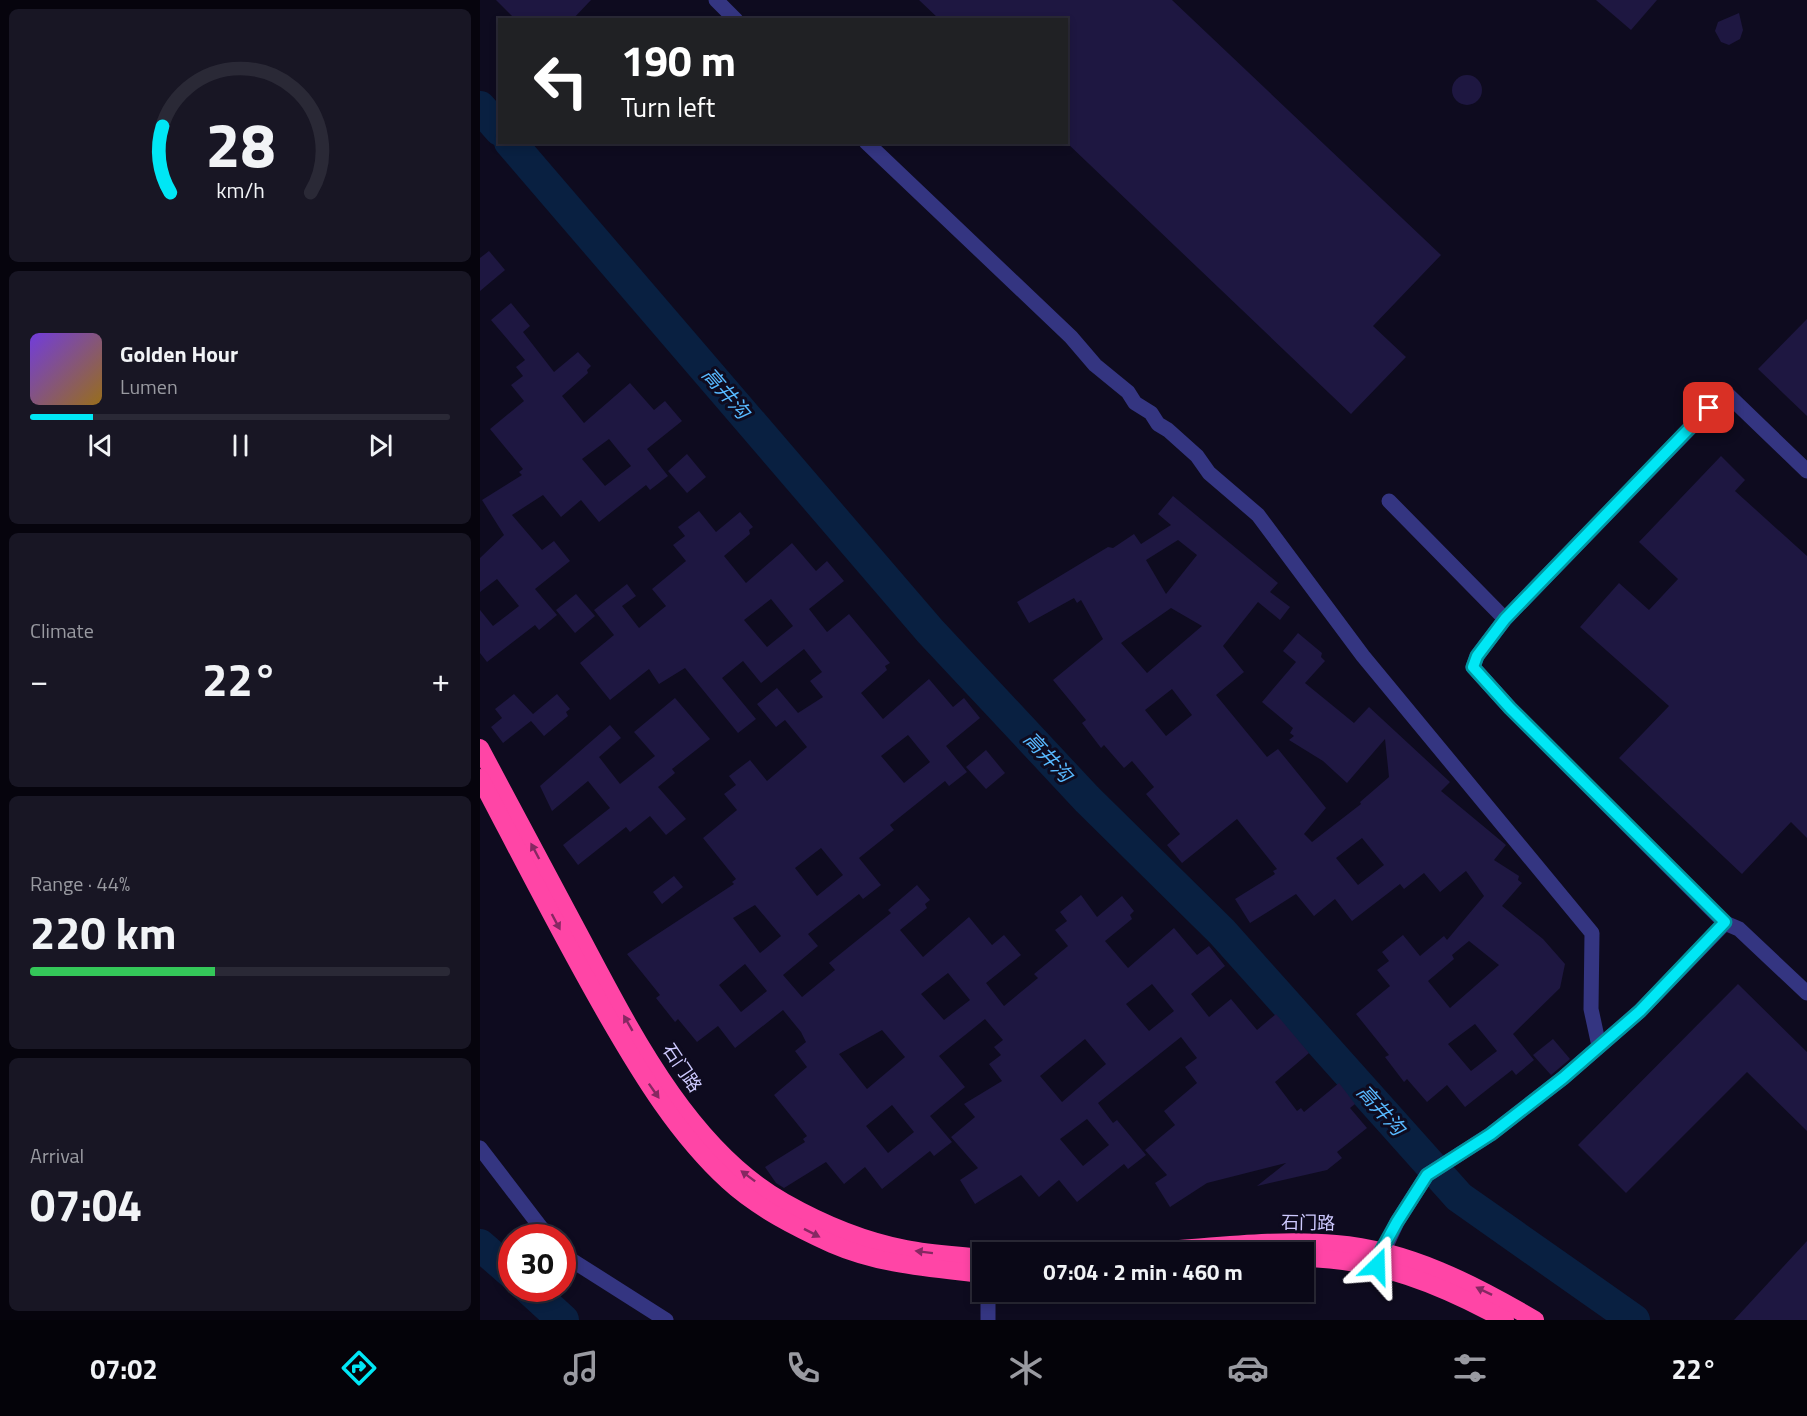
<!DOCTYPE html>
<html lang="en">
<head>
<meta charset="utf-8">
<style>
	body { margin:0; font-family:"Titillium Web","Noto Sans SC",sans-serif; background:#181624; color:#f1f3f6; height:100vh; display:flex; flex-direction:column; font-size:22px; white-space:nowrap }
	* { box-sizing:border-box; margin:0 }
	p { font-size:20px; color:#999aa1 }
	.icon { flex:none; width:33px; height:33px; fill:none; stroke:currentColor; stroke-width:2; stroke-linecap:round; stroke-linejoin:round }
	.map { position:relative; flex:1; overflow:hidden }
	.side { display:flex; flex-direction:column; gap:9px; padding:9px; background:#06040d; width:480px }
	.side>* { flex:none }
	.top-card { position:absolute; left:18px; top:18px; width:570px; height:126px; border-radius:0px; box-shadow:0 3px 9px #0003,0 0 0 2px #2a2936; background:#202124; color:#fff; overflow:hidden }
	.speed { position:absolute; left:18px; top:1224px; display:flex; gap:12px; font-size:30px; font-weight:700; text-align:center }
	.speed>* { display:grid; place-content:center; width:78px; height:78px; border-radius:50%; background:#0a0817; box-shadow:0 3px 9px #0003,0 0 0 2px #2a2936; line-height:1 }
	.speed .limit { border:9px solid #d22; background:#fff; color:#111 }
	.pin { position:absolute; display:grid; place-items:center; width:51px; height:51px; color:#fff; margin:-26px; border-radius:12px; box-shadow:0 3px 9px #0006 }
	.me { position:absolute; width:66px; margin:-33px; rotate:22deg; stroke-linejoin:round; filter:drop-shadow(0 0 4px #0008) }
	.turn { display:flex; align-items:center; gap:21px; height:126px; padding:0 24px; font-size:27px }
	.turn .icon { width:78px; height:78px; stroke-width:2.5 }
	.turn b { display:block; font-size:42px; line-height:51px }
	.big { font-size:45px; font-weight:700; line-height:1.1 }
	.side .card { flex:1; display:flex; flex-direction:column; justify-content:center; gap:9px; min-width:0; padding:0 21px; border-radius:9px; background:#181624 }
	.side .dial { align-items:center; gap:0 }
	.dial svg { height:156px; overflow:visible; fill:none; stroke:#2a2936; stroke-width:7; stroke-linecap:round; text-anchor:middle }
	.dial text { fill:#f1f3f6; stroke:none }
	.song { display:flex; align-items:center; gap:18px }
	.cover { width:72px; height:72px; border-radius:9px; background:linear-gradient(135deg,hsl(260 70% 55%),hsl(40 70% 35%)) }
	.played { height:6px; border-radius:3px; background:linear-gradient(90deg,#00e7f5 15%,#2a2936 15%) }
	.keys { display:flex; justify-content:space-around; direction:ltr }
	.heat { display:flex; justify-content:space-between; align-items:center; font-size:33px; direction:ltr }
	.charge { height:9px; border-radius:4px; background:linear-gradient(90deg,#34c759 44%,#2a2936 0) }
	.trip { position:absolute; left:492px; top:1242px; width:342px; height:60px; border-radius:0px; background:#0a0817; box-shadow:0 3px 9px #0003,0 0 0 2px #2a2936; font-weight:700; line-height:60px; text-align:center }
	.menu { display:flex; height:96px; justify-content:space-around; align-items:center; background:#040309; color:#999aa1 }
	.menu .icon { width:42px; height:42px }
	.menu .selected { color:#00e7f5 }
	.menu b { font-size:27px; color:#f1f3f6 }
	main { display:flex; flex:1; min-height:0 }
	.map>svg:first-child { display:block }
</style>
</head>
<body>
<main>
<section class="side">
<div class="card dial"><svg viewBox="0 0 100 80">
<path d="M14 69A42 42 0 1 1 86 69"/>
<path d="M14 69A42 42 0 0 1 10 35" stroke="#00e7f5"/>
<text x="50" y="56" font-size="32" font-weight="700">28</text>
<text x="50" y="72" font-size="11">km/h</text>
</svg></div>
<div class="card">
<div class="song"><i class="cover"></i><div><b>Golden Hour</b><p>Lumen</p></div></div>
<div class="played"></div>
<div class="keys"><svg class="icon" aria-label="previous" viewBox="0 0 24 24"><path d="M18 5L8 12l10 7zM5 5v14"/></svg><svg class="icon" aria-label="pause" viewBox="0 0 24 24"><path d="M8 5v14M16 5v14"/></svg><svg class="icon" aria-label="next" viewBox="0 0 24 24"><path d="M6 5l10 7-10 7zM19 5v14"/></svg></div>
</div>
<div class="card"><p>Climate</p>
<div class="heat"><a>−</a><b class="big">22°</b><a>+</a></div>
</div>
<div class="card"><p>Range · 44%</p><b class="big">220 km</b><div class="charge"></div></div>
<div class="card"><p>Arrival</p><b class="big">07:04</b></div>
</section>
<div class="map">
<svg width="1327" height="1320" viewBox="0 0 1327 1320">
	<rect width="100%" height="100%" fill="#0e0b1f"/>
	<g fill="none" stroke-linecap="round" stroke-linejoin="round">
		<g stroke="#092041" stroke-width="32">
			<polyline points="0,107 20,130"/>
			<polyline points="30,142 450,631 607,799 742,932 979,1197 1154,1320"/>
			<polyline points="0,1245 32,1273"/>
			<polyline points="48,1288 83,1320"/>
		</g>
	</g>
	<g fill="#1e1741" fill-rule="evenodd">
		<polygon points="16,0 111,0 92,20 36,20"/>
		<polygon points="439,0 692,0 961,255 893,326 926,357 871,414 586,142 586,20 459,19"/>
		<polygon points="1116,0 1177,0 1151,30"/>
		<polygon points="1259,13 1263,30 1260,39 1249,45 1241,42 1235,31 1238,22"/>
		<circle cx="987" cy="90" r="15"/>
		<polygon points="9,251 25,270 0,291 0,258"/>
		<path d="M31,303L50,326L43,332L74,372L98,352L111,366L107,370L108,373L82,396L104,423L150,383L174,410L185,401L202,421L167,449L188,476L170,490L166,485L119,522L101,500L81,517L63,495L32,515L62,550L74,541L90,561L55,589L77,615L59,630L55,625L7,662L0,653V610L13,626L39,606L17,579L0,592V558L24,535L2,500L42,475L39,472L43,469L10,429L44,401L31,385L43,376L36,367L45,360L11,320ZM129,439L151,466L125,486L102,459Z"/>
		<polygon points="1327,319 1327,416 1278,369"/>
		<polygon points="207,454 226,477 207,493 188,471"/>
		<polygon points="1241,456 1265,480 1255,491 1327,556 1327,838 1311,822 1262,874 1139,758 1189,706 1100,627 1139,583 1169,610 1198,579 1159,542"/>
		<path d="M693,496L798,583L790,592L810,607L800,620L778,602L743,646L764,672L736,695L787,757L798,749L846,808L824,834L832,842L881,804L880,802L909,777L905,739L867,783L843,761L809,740L814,736L810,733L813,728L782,702L816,662L803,651L818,633L842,653L841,657L845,661L825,683L874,723L889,707L970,782L961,791L1026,845L1014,860L1039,876L1038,880L1042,883L1022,906L1063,939L1085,964L1080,988L1033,1034L1054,1060L1036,1075L1032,1070L985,1107L967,1085L947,1102L927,1079L924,1082L905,1057L909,1055L876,1014L910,986L897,970L909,961L902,952L923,935L940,956L964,936L967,940L1004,896L986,871L960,892L944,873L924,889L920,884L872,921L855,899L834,916L816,894L770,923L755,899L795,874L793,871L797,869L757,819L702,863L687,845L700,834L666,794L674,787L652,761L644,768L624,745L621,748L602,723L606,720L573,680L623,639L601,600L597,603L594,598L549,623L537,602L628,547L633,548L654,534L661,544L691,525L678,514ZM698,540L717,555L686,594L666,560ZM691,608L722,626L667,673L641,643ZM692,689L712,715L686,736L665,710ZM882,838L904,865L878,885L856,858ZM989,941L1019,965L970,1008L948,981L974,959L972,955ZM995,1024L1017,1051L991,1071L968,1044Z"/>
		<path d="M219,511L236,532L260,512L273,527L269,530L270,534L244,556L266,583L312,543L336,571L347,561L364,581L329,609L347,632L369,614L410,663L405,666L407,670L381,693L403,719L449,679L473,707L484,698L500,718L466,746L487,772L469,786L465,781L410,825L414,830L379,858L401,885L383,899L379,894L328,934L338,946L303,975L322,997L355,970L349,963L411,913L408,910L437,885L450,900L445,904L447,908L420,930L443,957L489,917L512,945L524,935L541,955L506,983L524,1006L558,978L554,974L588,946L575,930L587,921L580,912L601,895L617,917L642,896L654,911L650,915L652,919L625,941L648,968L694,928L717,955L729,946L745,966L711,994L729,1017L751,999L777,1030L796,1014L829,1053L795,1082L817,1111L821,1108L824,1112L859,1083L875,1104L870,1108L887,1128L857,1152L862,1158L847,1170L777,1186L806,1163L727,1183L690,1207L675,1183L687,1175L665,1150L695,1125L684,1111L717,1083L705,1067L717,1058L701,1037L618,1103L633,1123L637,1120L666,1155L648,1169L644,1164L597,1202L579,1180L559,1197L541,1175L495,1204L480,1180L498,1168L471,1137L495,1117L484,1104L522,1081L509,1064L521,1055L514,1047L523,1040L505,1019L459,1056L485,1087L450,1116L472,1142L454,1156L450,1151L402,1189L385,1167L364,1184L346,1162L304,1188L296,1183L285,1167L325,1142L323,1139L327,1136L294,1095L327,1067L315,1051L326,1042L321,1032L303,1010L255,1048L238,1026L217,1042L198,1019L195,1022L176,998L180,995L147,954L254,884L252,882L256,879L223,838L257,810L244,794L256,785L249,776L270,760L287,781L327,747L305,720L296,727L277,704L297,688L318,713L343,697L330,681L342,672L324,649L281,683L263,661L242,678L276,719L258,733L205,668L179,684L169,669L130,700L100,663L134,635L114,610L147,584L156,596L142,606L159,628L186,606L172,589L206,561L193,545L205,536L198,527ZM291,599L313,626L287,647L264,620ZM428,735L450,762L424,783L401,756ZM341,848L363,875L337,896L315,868ZM275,905L301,936L280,953L253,918ZM265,964L287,991L261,1012L239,985ZM468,973L490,1000L464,1020L441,994ZM672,984L694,1011L669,1031L646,1004ZM402,1030L425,1057L387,1089L359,1054ZM605,1039L626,1064L582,1102L560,1076ZM412,1105L434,1132L408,1153L386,1126ZM607,1119L629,1145L603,1166L580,1139Z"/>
		<polygon points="96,594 115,616 95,633 76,610"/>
		<polygon points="34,694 53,714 77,694 90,709 86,712 88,716 64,736 51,721 23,743 11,727 22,718 15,709"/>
		<polygon points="195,698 230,739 192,769 195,773 178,787 206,819 186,835 170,816 150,832 146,827 98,865 83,845 130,808 108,781 72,811 60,786 130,725 141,738 119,757 140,784 175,756 154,732"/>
		<polygon points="506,750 525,773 506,789 486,767"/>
		<polygon points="194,876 203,887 182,904 173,892"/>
		<polygon points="1258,984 1327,1052 1327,1131 1267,1072 1146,1193 1098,1145"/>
		<polygon points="1073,1039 1090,1059 1071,1075 1053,1055"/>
		<polygon points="1327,1241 1327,1320 1254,1320"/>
	</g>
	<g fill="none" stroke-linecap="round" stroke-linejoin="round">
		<g stroke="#343581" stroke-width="15">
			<polyline points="236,0 256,20"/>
			<polyline points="386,142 591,337 615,365 648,392 655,403 671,413 678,424 688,430 717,456 729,473 778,515 883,656 1112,933 1111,1009 1119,1046"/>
			<polyline points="909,501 1025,619"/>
			<polyline points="1245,923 1030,708 993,667 997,656 1025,619 1245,392 1327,471"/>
			<polyline points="0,1148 69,1238"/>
			<polyline points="82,1254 186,1320"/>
			<polyline points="898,1263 917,1222 947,1175 1011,1134 1083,1078 1160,1011 1245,923 1259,929 1327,993"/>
			<polyline points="508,1292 508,1320"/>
		</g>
		<g stroke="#ff45a6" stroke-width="18">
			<path d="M0,748C32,808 64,868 96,928C147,1023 206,1147 304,1202C341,1223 384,1241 426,1249C451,1254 477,1255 502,1258"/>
			<path d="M0,778C42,858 83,939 128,1017C162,1076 198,1135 248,1181C277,1208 317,1228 352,1244C400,1265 451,1268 502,1274"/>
			<path d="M656,1252C722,1249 790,1238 856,1244C928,1250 994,1284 1055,1320"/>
			<path d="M824,1258C897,1259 961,1285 1025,1320"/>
		</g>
	</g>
	<defs><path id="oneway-solid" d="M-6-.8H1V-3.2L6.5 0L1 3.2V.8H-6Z" transform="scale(1.5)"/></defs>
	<g fill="#862862">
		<use href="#oneway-solid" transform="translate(55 851) rotate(-118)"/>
		<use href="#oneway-solid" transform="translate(76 922) rotate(62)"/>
		<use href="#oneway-solid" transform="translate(148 1023) rotate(-120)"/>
		<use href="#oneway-solid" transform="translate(174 1091) rotate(55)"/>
		<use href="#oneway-solid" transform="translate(268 1176) rotate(-143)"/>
		<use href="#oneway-solid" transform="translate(332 1233) rotate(27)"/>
		<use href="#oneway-solid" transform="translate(444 1252) rotate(-173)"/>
		<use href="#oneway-solid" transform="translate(1004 1291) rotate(-154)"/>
	</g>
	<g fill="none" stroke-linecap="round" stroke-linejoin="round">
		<g stroke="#00969f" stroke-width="15">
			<polyline id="route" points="897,1266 901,1251 917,1222 947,1175 1011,1134 1083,1078 1160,1011 1245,922 1030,708 993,667 997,656 1025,619 1229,408"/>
		</g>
		<use href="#route" stroke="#00e7f5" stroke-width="10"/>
	</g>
	<g text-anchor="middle" stroke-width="6" stroke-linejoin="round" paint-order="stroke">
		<g font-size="18" fill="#cecaff" stroke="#0e0b1f">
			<text transform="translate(202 1068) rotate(56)" y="6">石门路</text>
			<text transform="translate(828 1223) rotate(1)" y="6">石门路</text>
		</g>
		<g font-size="20" font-style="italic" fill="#58b9ff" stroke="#0e0b1f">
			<text transform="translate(246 393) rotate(49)" y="7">高井沟</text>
			<text transform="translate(568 757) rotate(47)" y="7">高井沟</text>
			<text transform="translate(901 1110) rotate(48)" y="7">高井沟</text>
		</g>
	</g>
</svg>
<div class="speed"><div class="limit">30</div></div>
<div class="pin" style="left:1229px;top:408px;background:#d93025"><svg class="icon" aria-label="arrive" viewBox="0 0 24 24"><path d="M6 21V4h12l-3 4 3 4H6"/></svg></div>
<svg class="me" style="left:897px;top:1266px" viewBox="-20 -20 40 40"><path d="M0-17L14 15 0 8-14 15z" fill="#00e7f5" stroke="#fff" stroke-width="4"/></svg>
<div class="trip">07:04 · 2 min · 460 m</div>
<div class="top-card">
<div class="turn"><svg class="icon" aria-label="left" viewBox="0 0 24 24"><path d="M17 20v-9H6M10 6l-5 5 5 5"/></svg><div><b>190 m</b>Turn left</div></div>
</div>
</div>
</main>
<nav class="menu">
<b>07:02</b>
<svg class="icon selected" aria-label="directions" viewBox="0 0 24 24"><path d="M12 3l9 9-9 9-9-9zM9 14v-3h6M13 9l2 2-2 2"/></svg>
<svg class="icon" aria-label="music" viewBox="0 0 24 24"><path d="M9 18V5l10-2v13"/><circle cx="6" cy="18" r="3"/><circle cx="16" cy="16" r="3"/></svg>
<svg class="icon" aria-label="phone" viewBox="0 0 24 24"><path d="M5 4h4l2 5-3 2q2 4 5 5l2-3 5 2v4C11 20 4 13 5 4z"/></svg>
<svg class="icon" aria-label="climate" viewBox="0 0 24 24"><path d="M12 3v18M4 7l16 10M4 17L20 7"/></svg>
<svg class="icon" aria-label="car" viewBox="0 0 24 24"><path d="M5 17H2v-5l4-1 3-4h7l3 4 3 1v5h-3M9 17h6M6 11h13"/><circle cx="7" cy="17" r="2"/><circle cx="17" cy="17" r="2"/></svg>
<svg class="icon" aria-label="filters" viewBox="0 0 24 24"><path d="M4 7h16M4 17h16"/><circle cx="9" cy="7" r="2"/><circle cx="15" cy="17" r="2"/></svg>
<b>22°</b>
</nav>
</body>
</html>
